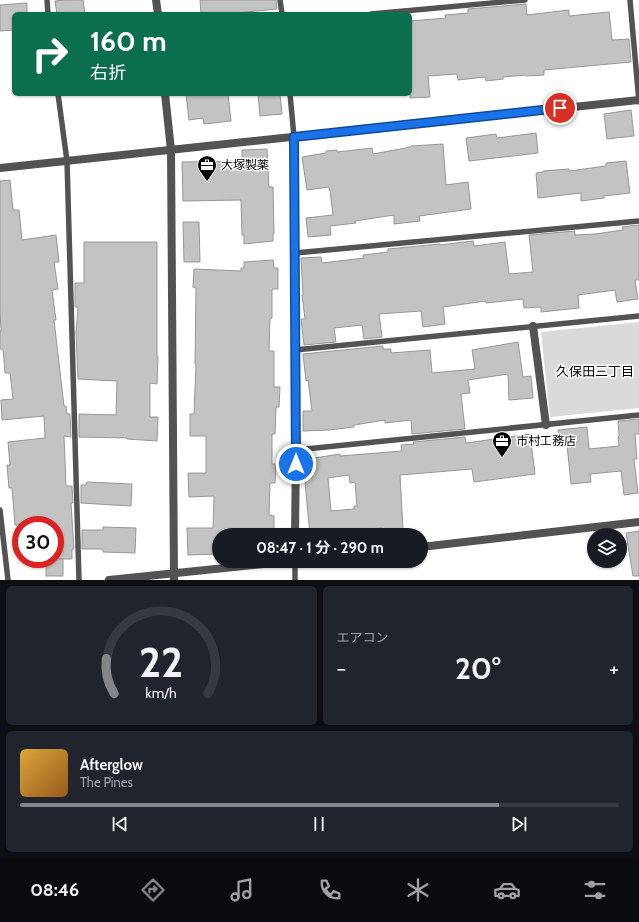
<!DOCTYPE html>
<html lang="ja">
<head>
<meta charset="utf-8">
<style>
	body { margin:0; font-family:Cabin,"Noto Sans JP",sans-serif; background:#20242c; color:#f1f3f6; height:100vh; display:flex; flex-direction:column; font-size:15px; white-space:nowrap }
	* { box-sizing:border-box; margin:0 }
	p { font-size:13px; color:#9ea1a6 }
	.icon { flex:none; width:22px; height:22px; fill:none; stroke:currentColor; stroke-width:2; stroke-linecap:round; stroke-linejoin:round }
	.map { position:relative; height:580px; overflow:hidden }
	.sheet { display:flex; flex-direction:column; gap:6px; padding:6px; background:#0d0f14; flex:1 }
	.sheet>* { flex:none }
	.top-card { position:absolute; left:12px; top:12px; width:400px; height:84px; border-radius:6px; box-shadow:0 1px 3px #0004; background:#0b6e4f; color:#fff; overflow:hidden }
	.controls { position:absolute; left:587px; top:528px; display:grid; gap:8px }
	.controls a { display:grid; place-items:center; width:40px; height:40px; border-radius:50%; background:#171b24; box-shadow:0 1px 3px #0004; font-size:20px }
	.speed { position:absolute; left:12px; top:516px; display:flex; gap:8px; font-size:20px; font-weight:700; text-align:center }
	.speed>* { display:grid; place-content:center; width:52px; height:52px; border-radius:50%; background:#171b24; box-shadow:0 1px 3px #0004; line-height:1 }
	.speed .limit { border:6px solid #d22; background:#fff; color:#111 }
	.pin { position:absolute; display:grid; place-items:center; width:34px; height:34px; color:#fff; margin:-17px; border:2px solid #fff; border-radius:50%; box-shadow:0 1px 4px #0007 }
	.me { position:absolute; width:44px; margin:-22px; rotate:0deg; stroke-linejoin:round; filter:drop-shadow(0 0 3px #0008) }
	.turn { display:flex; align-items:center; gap:14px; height:84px; padding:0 12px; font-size:18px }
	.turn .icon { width:52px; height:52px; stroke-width:2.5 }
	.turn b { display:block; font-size:28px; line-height:34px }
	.big { font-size:30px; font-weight:700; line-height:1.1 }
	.sheet .tile { flex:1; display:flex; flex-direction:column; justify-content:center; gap:6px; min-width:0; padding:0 14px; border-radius:6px; background:#20242c }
	.sheet .dial { align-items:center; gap:0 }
	.dial svg { height:104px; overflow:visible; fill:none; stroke:#363941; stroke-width:7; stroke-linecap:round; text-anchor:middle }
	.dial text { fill:#f1f3f6; stroke:none }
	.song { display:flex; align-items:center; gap:12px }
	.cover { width:48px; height:48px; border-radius:6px; background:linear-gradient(135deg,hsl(40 70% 55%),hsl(30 70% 35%)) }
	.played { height:4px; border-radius:2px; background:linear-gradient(90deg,#858687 80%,#363941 80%) }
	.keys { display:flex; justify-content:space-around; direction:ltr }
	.heat { display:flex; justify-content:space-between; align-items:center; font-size:22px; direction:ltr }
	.sheet .tiles { flex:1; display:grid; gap:6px; grid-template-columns:1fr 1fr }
	.tile:last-child { grid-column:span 2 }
	.trip { position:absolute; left:212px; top:528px; width:216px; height:40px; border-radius:20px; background:#171b24; box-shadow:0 1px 3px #0004; font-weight:700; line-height:40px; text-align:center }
	.dock { display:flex; height:64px; justify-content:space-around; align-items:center; background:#090b0e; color:#9ea1a6 }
	.dock .icon { width:28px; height:28px }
	.dock .current { color:#858687 }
	.dock b { font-size:18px; color:#f1f3f6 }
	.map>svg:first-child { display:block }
</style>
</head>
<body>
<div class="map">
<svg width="639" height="580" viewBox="0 0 639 580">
	<rect width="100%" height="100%" fill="#fff"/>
	<polygon fill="#dadada" points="639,322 639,408 550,417 541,332"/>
	<g fill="#c3c3c3" stroke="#979797" fill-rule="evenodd">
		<polygon points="65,0 83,0 85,14 57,14 55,1"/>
		<polygon points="200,0 276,0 277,9 226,14 201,14"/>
		<polygon points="27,3 27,14 14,14 14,30 0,31 0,5"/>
		<polygon points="526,4 527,15 569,10 569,16 609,12 612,40 629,39 631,62 544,70 544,75 526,76 526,75 503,77 503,79 486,81 485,77 458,80 457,74 428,76 430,97 410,98 410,21 446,18 445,15 468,13 468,9"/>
		<polygon points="186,94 228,94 231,121 204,124 203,118 189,120"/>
		<polygon points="258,94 280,94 282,114 260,116"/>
		<polygon points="631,110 634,136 607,139 604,114"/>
		<polygon points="536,133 538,153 469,161 466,138 496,134 497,138"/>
		<polygon points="443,144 446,185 468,182 471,209 419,216 420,221 394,224 394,215 355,221 356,223 330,226 331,235 308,237 306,218 333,215 330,190 329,190 329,187 307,190 302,157 326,153 326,151 337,150 337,152 372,148 373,154 411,147 411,146"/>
		<polygon points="267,149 269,187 273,187 274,234 273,234 273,241 244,244 244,235 242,235 241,200 183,201 182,162 242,161 242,150"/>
		<polygon points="626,161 630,193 604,196 604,198 581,201 581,193 538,198 536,173 543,172 543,171 569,169 569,171 606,166 606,163"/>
		<polygon points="10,180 13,210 19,210 22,240 56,235 59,262 54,262 58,289 52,290 56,320 54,320 64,406 66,406 67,414 70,414 71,437 64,436 66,486 72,486 73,503 71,503 74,549 72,549 72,559 55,559 55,525 15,525 12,488 9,488 7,465 10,465 8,442 45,438 44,416 2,420 1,400 13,399 10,373 5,373 3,349 0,349 0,331 1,331 0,309 0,181"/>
		<polygon points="183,222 199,222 200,262 184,262"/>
		<polygon points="639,225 639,280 635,280 638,299 617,302 615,290 578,295 579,308 541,312 541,307 524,308 523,299 486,303 486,301 443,307 445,324 423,327 421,311 379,314 382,337 364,339 362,325 334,328 336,342 304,345 301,319 305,319 302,295 303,295 301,258 321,257 322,263 364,258 363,255 388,252 388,249 440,244 440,245 473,241 474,246 505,242 509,274 533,272 529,235 575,231 575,235 595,234 623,230 622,227"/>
		<polygon points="84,242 157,242 157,357 158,357 157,384 150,383 150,417 158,417 157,441 127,439 127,438 79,437 79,414 116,415 117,381 78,379 76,333 78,307 75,307 75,283 84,283"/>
		<polygon points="273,260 274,268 278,268 278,289 272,289 272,318 270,318 269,351 274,351 274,387 280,387 279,407 276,407 275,434 272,434 272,464 276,464 275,483 270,483 269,515 274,516 274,535 219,535 219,554 188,555 187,528 213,528 214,496 189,497 188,473 206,473 206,436 190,436 190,414 194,414 196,364 195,364 196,288 193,287 194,269 241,271 241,268 244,268 244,262"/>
		<polygon points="518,342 523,377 531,376 533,398 509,400 508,374 468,380 470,393 461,394 465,429 412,434 411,420 385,423 385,420 354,425 354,427 329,430 303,431 303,411 312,411 308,380 306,381 303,354 383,346 383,349 391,349 391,353 430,350 432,373 475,369 472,350"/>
		<polygon points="639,419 639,434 635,434 637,459 634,459 638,493 624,495 621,471 590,474 591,482 571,484 567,445 560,445 558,430 587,427 589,449 619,446 618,437 619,436 618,421"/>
		<path d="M530,434L535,474L474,482L472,469L400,475L403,529L382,530V528L352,530V534L335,535H310L305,482H303L301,471V460L340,454V456L402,451L401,445L414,444L413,442L465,437L466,443ZM349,475L350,483L355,482L357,506H354V509L331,511L328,478Z"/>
		<polygon points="87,482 132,484 131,506 81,503 81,485 86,485"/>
		<polygon points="103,527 136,528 135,553 103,552 103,549 82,549 82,530 103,530"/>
		<polygon points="639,531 639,576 633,576 626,533"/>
		<rect x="46" y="559" width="17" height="17"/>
	</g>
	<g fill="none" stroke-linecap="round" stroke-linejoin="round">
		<g stroke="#535353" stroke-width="5.5">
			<polyline points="47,0 48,14"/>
			<polyline points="280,0 282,14"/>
			<polyline points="630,0 639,102"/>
			<polyline points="371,14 525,0"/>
			<polyline points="58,94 67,161 79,580"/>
			<polyline points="290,94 294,137"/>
			<polyline points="295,253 639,221"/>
			<polyline points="295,350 639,316"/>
			<polyline points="296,450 639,415"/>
			<polyline points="0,510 8,580"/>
			<polyline points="295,580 295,561"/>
		</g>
		<g stroke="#535353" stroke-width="8">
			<polyline points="156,0 158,14"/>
			<polyline points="165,94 171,150 174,580"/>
			<polyline points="294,137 296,450 295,535"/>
			<polyline points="0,168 639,100"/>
			<polyline points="533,326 546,425"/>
			<polyline points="421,547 639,522"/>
			<polyline points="109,580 293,561"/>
		</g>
	</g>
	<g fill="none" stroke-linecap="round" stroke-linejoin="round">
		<g stroke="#114b97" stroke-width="10">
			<polyline id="route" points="296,464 294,137 560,108"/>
		</g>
		<use href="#route" stroke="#1a73e8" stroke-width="7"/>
	</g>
	<defs>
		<g id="office-pin" transform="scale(1)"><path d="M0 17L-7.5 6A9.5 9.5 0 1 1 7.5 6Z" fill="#000" stroke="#fff"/><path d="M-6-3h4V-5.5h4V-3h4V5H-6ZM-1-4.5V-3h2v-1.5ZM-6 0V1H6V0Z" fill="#fff"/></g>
	</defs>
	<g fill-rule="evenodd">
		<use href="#office-pin" x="207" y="165"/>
		<use href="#office-pin" x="502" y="441"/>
	</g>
	<g text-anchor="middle" stroke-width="3" stroke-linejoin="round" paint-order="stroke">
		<g font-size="12" fill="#000" stroke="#fff" text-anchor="start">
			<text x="221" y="169">大塚製薬</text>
			<text x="516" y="445">市村工務店</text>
		</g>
		<g font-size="13" fill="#000" stroke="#fff">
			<text x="595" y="376">久保田三丁目</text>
		</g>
	</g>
</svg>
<div class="controls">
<a><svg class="icon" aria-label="layers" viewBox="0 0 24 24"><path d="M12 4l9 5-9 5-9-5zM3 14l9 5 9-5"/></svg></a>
</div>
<div class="speed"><div class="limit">30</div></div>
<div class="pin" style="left:560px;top:108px;background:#d93025"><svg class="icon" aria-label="arrive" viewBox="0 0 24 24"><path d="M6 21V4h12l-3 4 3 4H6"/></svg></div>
<svg class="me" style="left:296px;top:464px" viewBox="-20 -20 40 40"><circle r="17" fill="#1a73e8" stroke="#fff" stroke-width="3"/><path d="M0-11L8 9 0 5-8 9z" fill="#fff"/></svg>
<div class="trip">08:47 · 1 分 · 290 m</div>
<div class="top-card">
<div class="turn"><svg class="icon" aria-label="right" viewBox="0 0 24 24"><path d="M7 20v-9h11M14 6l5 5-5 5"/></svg><div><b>160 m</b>右折</div></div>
</div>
</div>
<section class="sheet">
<div class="tiles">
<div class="tile dial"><svg viewBox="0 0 100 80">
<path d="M14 69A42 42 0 1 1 86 69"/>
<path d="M14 69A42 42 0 0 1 8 42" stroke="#858687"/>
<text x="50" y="56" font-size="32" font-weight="700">22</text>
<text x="50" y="72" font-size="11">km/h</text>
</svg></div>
<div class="tile"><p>エアコン</p>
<div class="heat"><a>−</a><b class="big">20°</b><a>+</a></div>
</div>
<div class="tile">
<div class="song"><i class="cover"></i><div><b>Afterglow</b><p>The Pines</p></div></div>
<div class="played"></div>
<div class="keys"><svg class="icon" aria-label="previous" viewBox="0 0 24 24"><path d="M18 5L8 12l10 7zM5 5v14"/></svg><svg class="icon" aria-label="pause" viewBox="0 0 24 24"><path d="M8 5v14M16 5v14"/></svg><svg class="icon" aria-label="next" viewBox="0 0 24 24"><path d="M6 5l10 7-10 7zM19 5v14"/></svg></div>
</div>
</div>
</section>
<nav class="dock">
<b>08:46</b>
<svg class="icon current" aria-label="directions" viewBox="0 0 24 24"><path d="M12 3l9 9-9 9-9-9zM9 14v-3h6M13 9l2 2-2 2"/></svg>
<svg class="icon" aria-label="music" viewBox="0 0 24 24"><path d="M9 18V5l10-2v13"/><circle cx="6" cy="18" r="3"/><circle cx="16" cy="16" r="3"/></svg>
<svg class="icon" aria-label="phone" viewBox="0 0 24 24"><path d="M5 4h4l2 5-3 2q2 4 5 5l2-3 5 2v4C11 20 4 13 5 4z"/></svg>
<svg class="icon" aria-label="climate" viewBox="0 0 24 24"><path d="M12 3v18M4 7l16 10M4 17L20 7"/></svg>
<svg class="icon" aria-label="car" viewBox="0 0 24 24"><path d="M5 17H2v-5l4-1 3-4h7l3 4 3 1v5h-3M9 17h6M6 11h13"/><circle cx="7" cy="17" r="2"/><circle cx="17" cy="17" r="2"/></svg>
<svg class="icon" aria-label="filters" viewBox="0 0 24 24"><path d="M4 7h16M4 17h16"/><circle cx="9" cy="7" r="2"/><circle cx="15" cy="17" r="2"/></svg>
</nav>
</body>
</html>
